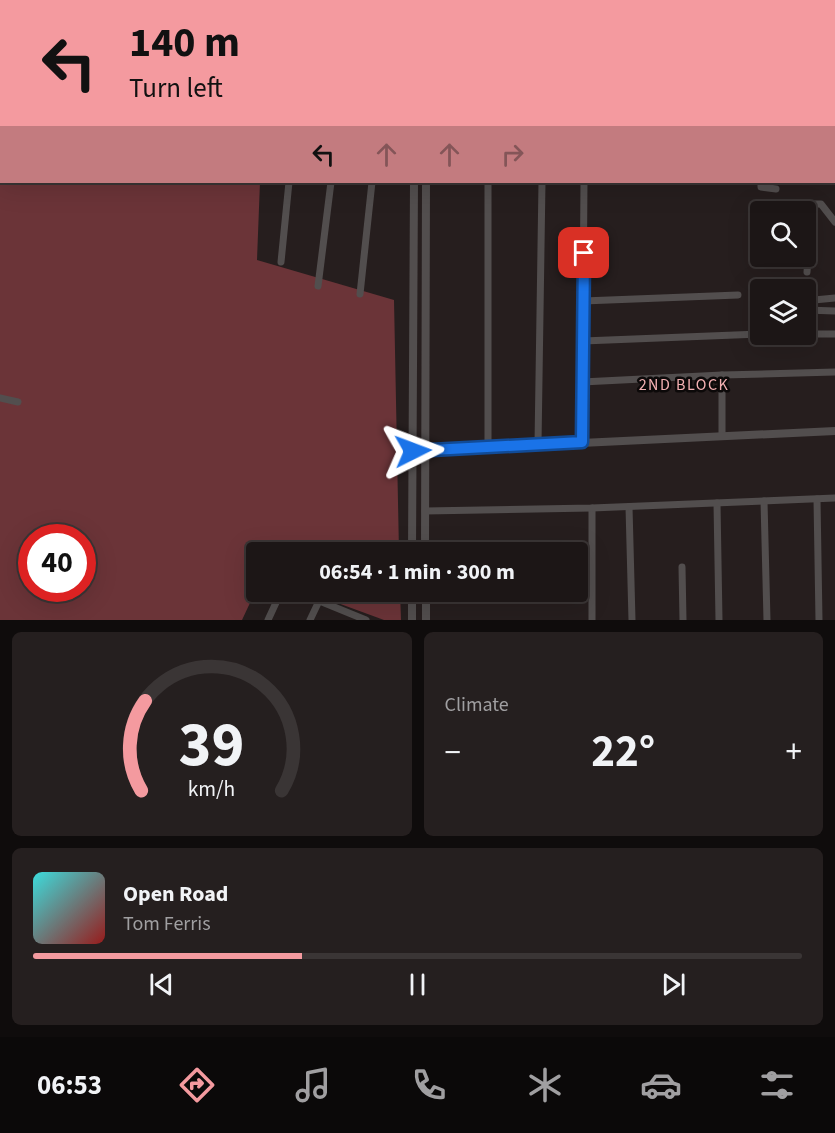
<!DOCTYPE html>
<html lang="en">
<head>
<meta charset="utf-8">
<style>
	body { margin:0; font-family:"Source Sans 3",sans-serif; background:#251f1f; color:#f1f3f6; height:100vh; display:flex; flex-direction:column; font-size:22px; white-space:nowrap }
	* { box-sizing:border-box; margin:0 }
	p { font-size:20px; color:#a09fa1 }
	.icon { flex:none; width:33px; height:33px; fill:none; stroke:currentColor; stroke-width:2; stroke-linecap:round; stroke-linejoin:round }
	.map { position:relative; height:620px; overflow:hidden }
	.details { display:flex; flex-direction:column; gap:12px; padding:12px; background:#0f0c0c; flex:1 }
	.details>* { flex:none }
	.banner { position:absolute; left:0px; top:0px; width:836px; height:183px; box-shadow:0 6px 24px #0002,0 0 0 2px #3a3535; background:#f49a9f; color:#111; overflow:hidden }
	.tools { position:absolute; left:750px; top:201px; display:grid; gap:12px }
	.tools a { display:grid; place-items:center; width:66px; height:66px; border-radius:6px; background:#1c1616; box-shadow:0 6px 24px #0002,0 0 0 2px #3a3535; font-size:30px }
	.speed { position:absolute; left:18px; top:524px; display:flex; gap:12px; font-size:30px; font-weight:700; text-align:center }
	.speed>* { display:grid; place-content:center; width:78px; height:78px; border-radius:50%; background:#1c1616; box-shadow:0 6px 24px #0002,0 0 0 2px #3a3535; line-height:1 }
	.speed .limit { border:9px solid #d22; background:#fff; color:#111 }
	.pin { position:absolute; display:grid; place-items:center; width:51px; height:51px; color:#fff; margin:-26px; border-radius:12px; box-shadow:0 3px 9px #0006 }
	.me { position:absolute; width:66px; margin:-33px; rotate:87deg; stroke-linejoin:round; filter:drop-shadow(0 0 4px #0008) }
	.turn { display:flex; align-items:center; gap:21px; height:126px; padding:0 30px; font-size:27px }
	.turn .icon { width:78px; height:78px; stroke-width:2.5 }
	.turn b { display:block; font-size:42px; line-height:51px }
	.lanes { display:flex; align-items:center; height:57px; padding:0 30px; background:#0003; justify-content:center; gap:30px; direction:ltr }
	.lanes .off { opacity:.35 }
	.big { font-size:45px; font-weight:700; line-height:1.1 }
	.details .card { flex:1; display:flex; flex-direction:column; justify-content:center; gap:9px; min-width:0; padding:0 21px; border-radius:9px; background:#251f1f }
	.details .dial { align-items:center; gap:0 }
	.dial svg { height:156px; overflow:visible; fill:none; stroke:#3a3535; stroke-width:7; stroke-linecap:round; text-anchor:middle }
	.dial text { fill:#f1f3f6; stroke:none }
	.song { display:flex; align-items:center; gap:18px }
	.cover { width:72px; height:72px; border-radius:9px; background:linear-gradient(135deg,hsl(180 70% 55%),hsl(0 70% 35%)) }
	.played { height:6px; border-radius:3px; background:linear-gradient(90deg,#f49a9f 35%,#3a3535 35%) }
	.keys { display:flex; justify-content:space-around; direction:ltr }
	.heat { display:flex; justify-content:space-between; align-items:center; font-size:33px; direction:ltr }
	.details .tiles { flex:1; display:grid; gap:12px; grid-template-columns:1fr 1fr }
	.card:last-child { grid-column:span 2 }
	.trip { position:absolute; left:246px; top:542px; width:342px; height:60px; border-radius:6px; background:#1c1616; box-shadow:0 6px 24px #0002,0 0 0 2px #3a3535; font-weight:700; line-height:60px; text-align:center }
	.tabs { display:flex; height:96px; justify-content:space-around; align-items:center; background:#0b0909; color:#a09fa1 }
	.tabs .icon { width:42px; height:42px }
	.tabs .on { color:#f49a9f }
	.tabs b { font-size:27px; color:#f1f3f6 }
	.map>svg:first-child { display:block }
</style>
</head>
<body>
<div class="map">
<svg width="835" height="620" viewBox="0 0 835 620">
	<rect width="100%" height="100%" fill="#261e1e"/>
	<g fill="#6b3438" fill-rule="evenodd">
		<path d="M1,161L2,182H260L257,260L394,300L399,552H256V590L242,620H0V162ZM32,537H82V588H32Z"/>
		<polygon points="305,591 400,591 401,620 384,620"/>
	</g>
	<g fill="none" stroke-linecap="round" stroke-linejoin="round">
		<g stroke="#524e4e" stroke-width="7">
			<polyline points="834,92 835,92"/>
			<polyline points="834,142 835,142"/>
			<polyline points="488,182 488,446"/>
			<polyline points="761,182 761,187 776,189"/>
			<polyline points="281,262 289,182"/>
			<polyline points="807,272 812,206 815,204 821,204 835,222"/>
			<polyline points="758,281 773,283 788,290"/>
			<polyline points="318,286 331,182"/>
			<polyline points="360,294 372,182"/>
			<polyline points="806,298 814,300 835,298"/>
			<polyline points="583,301 738,295"/>
			<polyline points="759,308 760,308"/>
			<polyline points="806,310 835,311"/>
			<polyline points="806,334 835,334"/>
			<polyline points="583,341 760,334"/>
			<polyline points="722,375 722,436"/>
			<polyline points="582,382 722,375 835,372"/>
			<polyline points="0,398 18,402"/>
			<polyline points="582,442 584,182"/>
			<polyline points="538,444 542,182"/>
			<polyline points="817,499 819,620"/>
			<polyline points="764,501 767,620"/>
			<polyline points="717,503 719,620"/>
			<polyline points="629,507 632,620"/>
			<polyline points="592,508 592,620"/>
			<polyline points="425,511 592,508 835,498"/>
			<polyline points="682,567 683,620"/>
			<polyline points="295,591 366,620"/>
			<polyline points="268,620 280,594 284,591"/>
			<polyline points="310,620 319,601"/>
		</g>
		<g stroke="#524e4e" stroke-width="8">
			<polyline points="413,451 835,431"/>
			<polyline points="412,552 414,182"/>
			<polyline points="425,552 426,182"/>
			<polyline points="426,591 426,620"/>
			<polyline points="412,620 412,591"/>
		</g>
		<g stroke="#988e8e" stroke-width="12">
			<polyline points="834,28 835,28"/>
			<polyline points="834,51 835,51"/>
			<polyline points="0,104 2,104"/>
			<polyline points="0,127 2,127"/>
		</g>
	</g>
	<g fill="none" stroke-linecap="round" stroke-linejoin="round">
		<g stroke="#114b97" stroke-width="15">
			<polyline id="route" points="413,451 582,442 584,253"/>
		</g>
		<use href="#route" stroke="#1a73e8" stroke-width="10"/>
	</g>
	<g text-anchor="middle" stroke-width="5" stroke-linejoin="round" paint-order="stroke">
		<g font-size="16" letter-spacing="1.5" fill="#f5b1b3" stroke="#0c0909">
			<text x="684" y="390">2ND BLOCK</text>
		</g>
	</g>
</svg>
<div class="tools">
<a><svg class="icon" aria-label="search" viewBox="0 0 24 24"><circle cx="10" cy="10" r="6"/><path d="M15 15l6 6"/></svg></a>
<a><svg class="icon" aria-label="layers" viewBox="0 0 24 24"><path d="M12 4l9 5-9 5-9-5zM3 14l9 5 9-5"/></svg></a>
</div>
<div class="speed"><div class="limit">40</div></div>
<div class="pin" style="left:584px;top:253px;background:#d93025"><svg class="icon" aria-label="arrive" viewBox="0 0 24 24"><path d="M6 21V4h12l-3 4 3 4H6"/></svg></div>
<svg class="me" style="left:413px;top:451px" viewBox="-20 -20 40 40"><path d="M0-17L14 15 0 8-14 15z" fill="#1a73e8" stroke="#fff" stroke-width="4"/></svg>
<div class="trip">06:54 · 1 min · 300 m</div>
<div class="banner">
<div class="turn"><svg class="icon" aria-label="left" viewBox="0 0 24 24"><path d="M17 20v-9H6M10 6l-5 5 5 5"/></svg><div><b>140 m</b>Turn left</div></div>
<div class="lanes"><svg class="icon" aria-label="left" viewBox="0 0 24 24"><path d="M17 20v-9H6M10 6l-5 5 5 5"/></svg><svg class="icon off" aria-label="ahead" viewBox="0 0 24 24"><path d="M12 20V5M6 11l6-6 6 6"/></svg><svg class="icon off" aria-label="ahead" viewBox="0 0 24 24"><path d="M12 20V5M6 11l6-6 6 6"/></svg><svg class="icon off" aria-label="right" viewBox="0 0 24 24"><path d="M7 20v-9h11M14 6l5 5-5 5"/></svg></div>
</div>
</div>
<section class="details">
<div class="tiles">
<div class="card dial"><svg viewBox="0 0 100 80">
<path d="M14 69A42 42 0 1 1 86 69"/>
<path d="M14 69A42 42 0 0 1 16 23" stroke="#f49a9f"/>
<text x="50" y="56" font-size="32" font-weight="700">39</text>
<text x="50" y="72" font-size="11">km/h</text>
</svg></div>
<div class="card"><p>Climate</p>
<div class="heat"><a>−</a><b class="big">22°</b><a>+</a></div>
</div>
<div class="card">
<div class="song"><i class="cover"></i><div><b>Open Road</b><p>Tom Ferris</p></div></div>
<div class="played"></div>
<div class="keys"><svg class="icon" aria-label="previous" viewBox="0 0 24 24"><path d="M18 5L8 12l10 7zM5 5v14"/></svg><svg class="icon" aria-label="pause" viewBox="0 0 24 24"><path d="M8 5v14M16 5v14"/></svg><svg class="icon" aria-label="next" viewBox="0 0 24 24"><path d="M6 5l10 7-10 7zM19 5v14"/></svg></div>
</div>
</div>
</section>
<nav class="tabs">
<b>06:53</b>
<svg class="icon on" aria-label="directions" viewBox="0 0 24 24"><path d="M12 3l9 9-9 9-9-9zM9 14v-3h6M13 9l2 2-2 2"/></svg>
<svg class="icon" aria-label="music" viewBox="0 0 24 24"><path d="M9 18V5l10-2v13"/><circle cx="6" cy="18" r="3"/><circle cx="16" cy="16" r="3"/></svg>
<svg class="icon" aria-label="phone" viewBox="0 0 24 24"><path d="M5 4h4l2 5-3 2q2 4 5 5l2-3 5 2v4C11 20 4 13 5 4z"/></svg>
<svg class="icon" aria-label="climate" viewBox="0 0 24 24"><path d="M12 3v18M4 7l16 10M4 17L20 7"/></svg>
<svg class="icon" aria-label="car" viewBox="0 0 24 24"><path d="M5 17H2v-5l4-1 3-4h7l3 4 3 1v5h-3M9 17h6M6 11h13"/><circle cx="7" cy="17" r="2"/><circle cx="17" cy="17" r="2"/></svg>
<svg class="icon" aria-label="filters" viewBox="0 0 24 24"><path d="M4 7h16M4 17h16"/><circle cx="9" cy="7" r="2"/><circle cx="15" cy="17" r="2"/></svg>
</nav>
</body>
</html>
